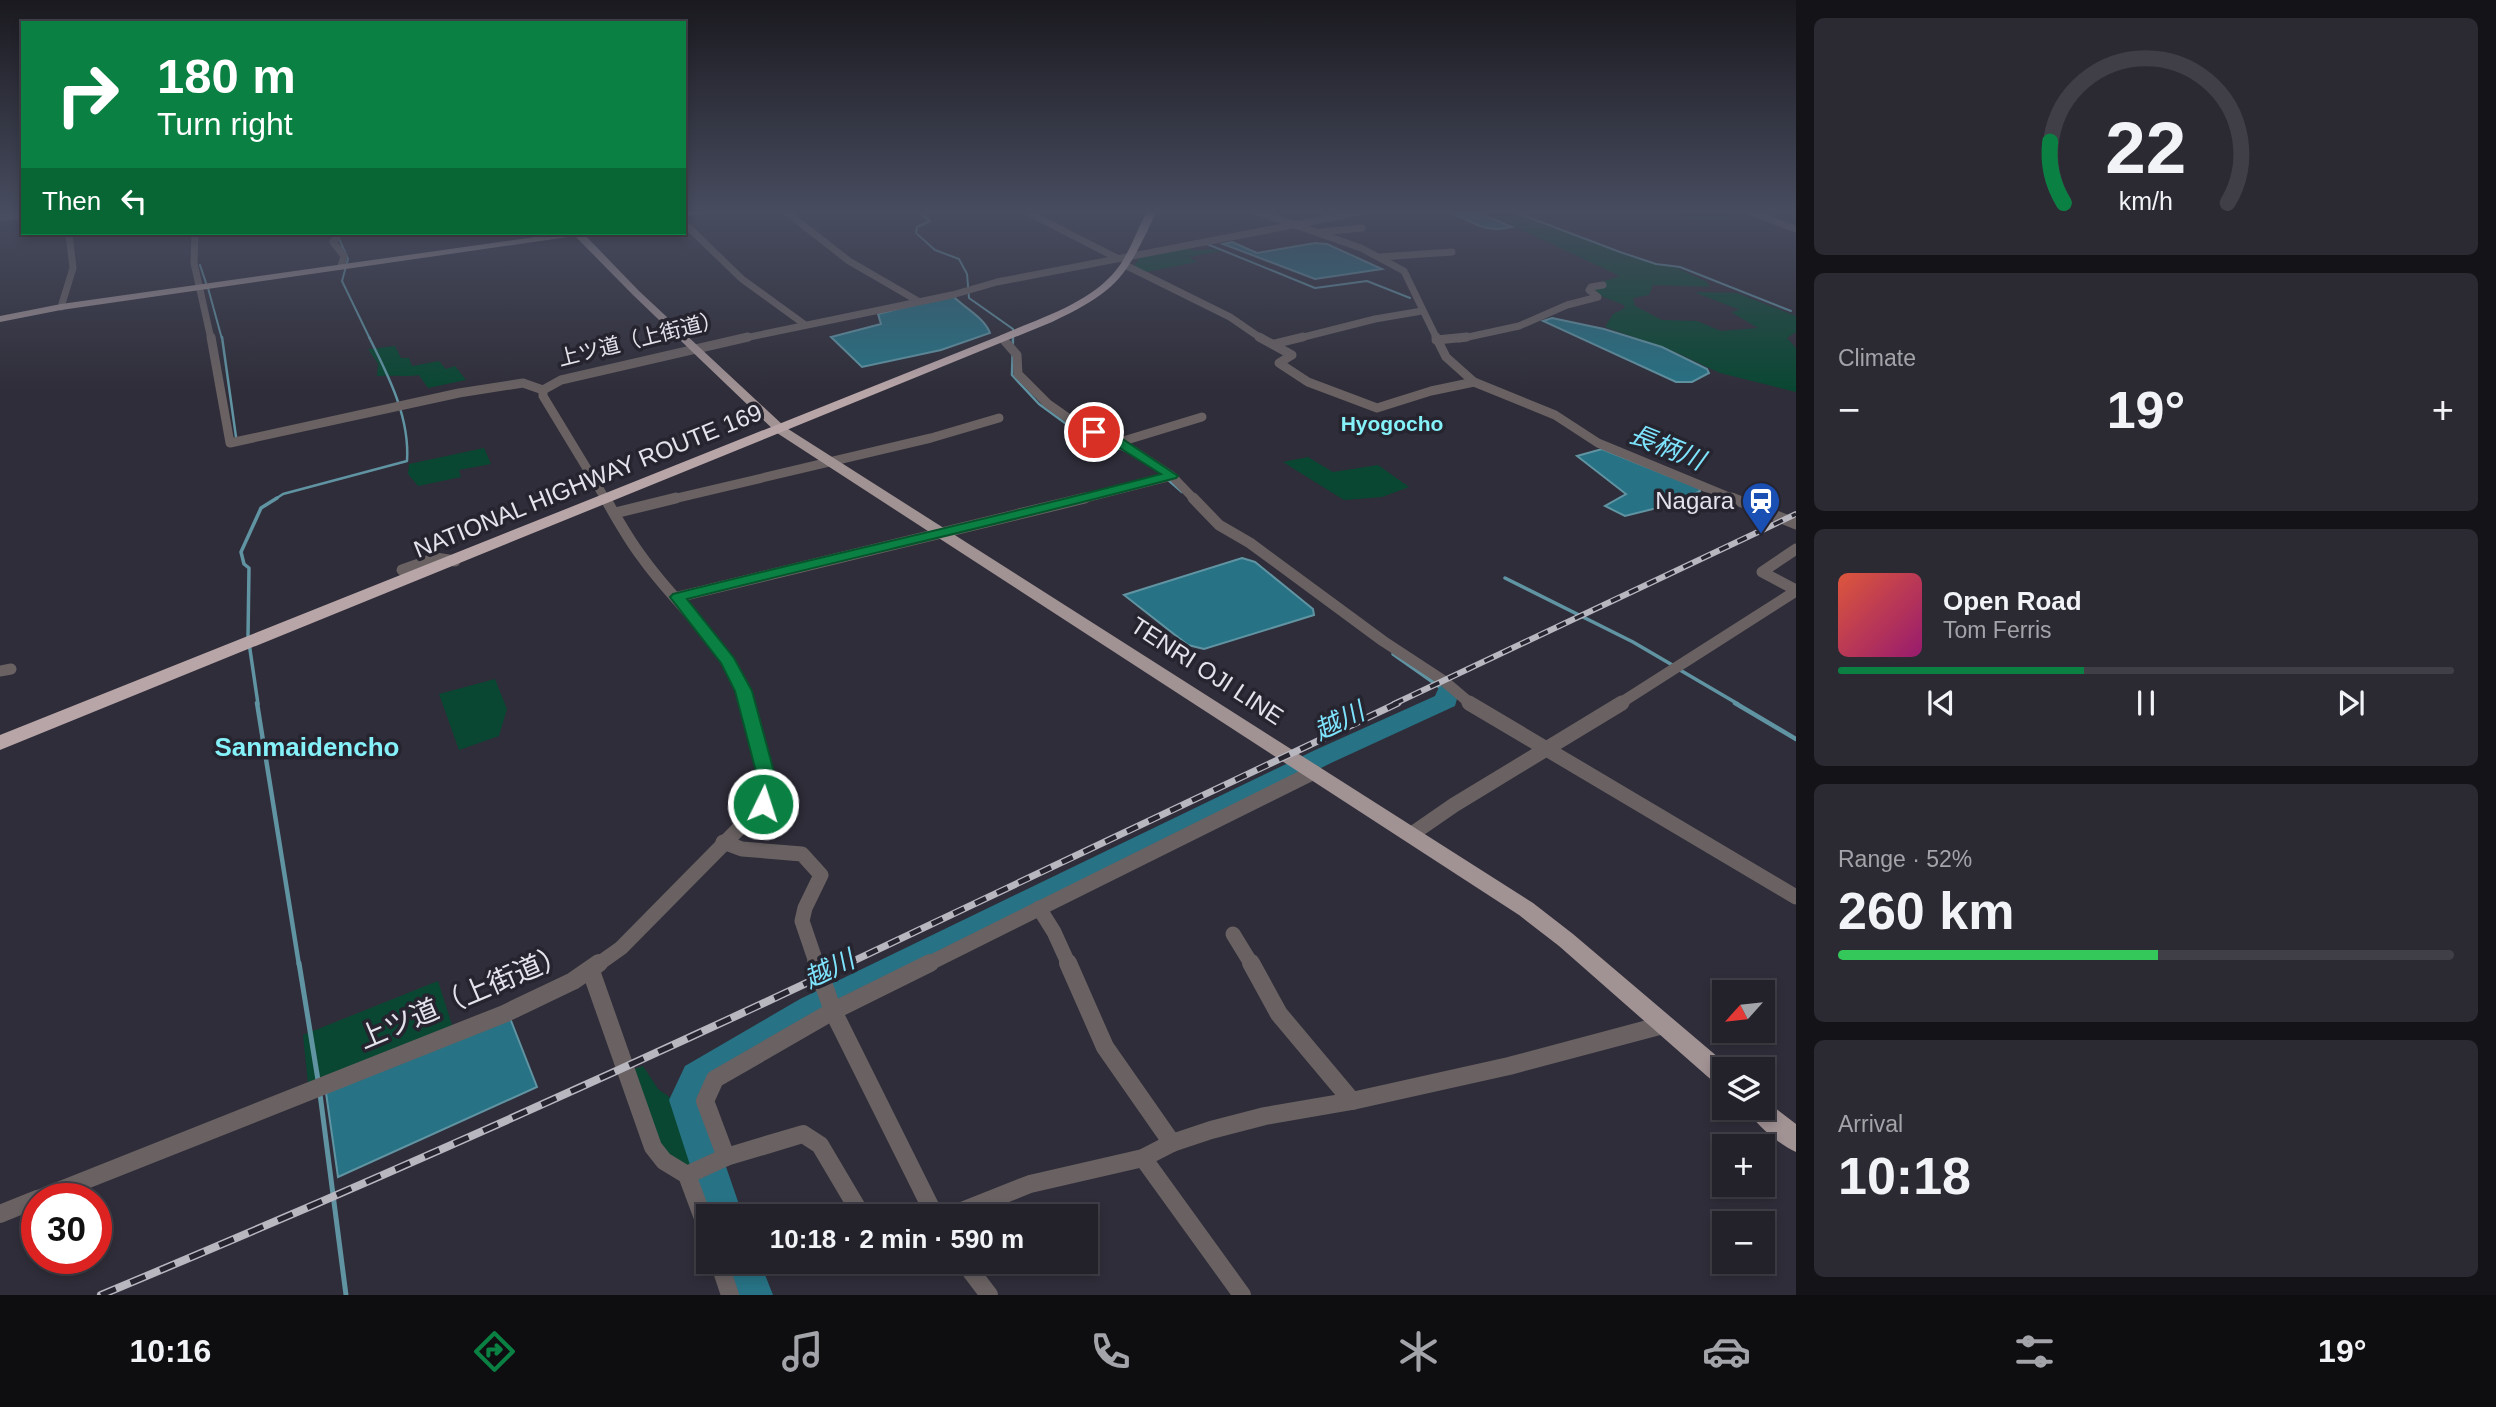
<!DOCTYPE html>
<html lang="en">
<head>
<meta charset="utf-8">
<style>
	body { margin:0; font-family:Arial,"Noto Sans JP",sans-serif; background:#2b2a33; color:#f1f3f6; height:100vh; display:flex; flex-direction:column; font-size:26px; white-space:nowrap }
	* { box-sizing:border-box; margin:0 }
	p { font-size:23px; color:#a3a4a9 }
	.icon { flex:none; width:38px; height:38px; fill:none; stroke:currentColor; stroke-width:2; stroke-linecap:round; stroke-linejoin:round }
	.map { position:relative; flex:1; overflow:hidden }
	.panel { display:flex; flex-direction:column; gap:18px; padding:18px; background:#131318; width:700px }
	.panel>* { flex:none }
	.top-card { position:absolute; left:21px; top:21px; width:665px; height:214px; border-radius:0px; box-shadow:0 4px 10px #0003,0 0 0 2px #403f47; background:#0b8043; color:#fff; overflow:hidden }
	.needle { width:46px; rotate:243deg }
	.controls { position:absolute; left:1712px; top:980px; display:grid; gap:14px }
	.controls a { display:grid; place-items:center; width:63px; height:63px; border-radius:0px; background:#23222b; box-shadow:0 4px 10px #0003,0 0 0 2px #403f47; font-size:35px }
	.speed { position:absolute; left:21px; top:1183px; display:flex; gap:14px; font-size:35px; font-weight:700; text-align:center }
	.speed>* { display:grid; place-content:center; width:91px; height:91px; border-radius:50%; background:#23222b; box-shadow:0 4px 10px #0003,0 0 0 2px #403f47; line-height:1 }
	.speed .limit { border:10px solid #d22; background:#fff; color:#111 }
	.pin { position:absolute; display:grid; place-items:center; width:60px; height:60px; color:#fff; margin:-30px; border:4px solid #fff; border-radius:50%; box-shadow:0 2px 7px #0007 }
	.me { position:absolute; width:77px; margin:-38px; rotate:4deg; stroke-linejoin:round; filter:drop-shadow(0 0 5px #0008) }
	.turn { display:flex; align-items:center; gap:24px; height:147px; padding:0 21px; font-size:32px }
	.turn .icon { width:91px; height:91px; stroke-width:2.5 }
	.turn b { display:block; font-size:49px; line-height:60px }
	.then { display:flex; align-items:center; height:66px; padding:0 21px; background:#0003; gap:14px; font-size:26px }
	.big { font-size:52px; font-weight:800; line-height:1.1 }
	.panel .tile { flex:1; display:flex; flex-direction:column; justify-content:center; gap:10px; min-width:0; padding:0 24px; border-radius:10px; background:#2b2a33 }
	.panel .dial { align-items:center; gap:0 }
	.dial svg { height:182px; overflow:visible; fill:none; stroke:#403f47; stroke-width:7; stroke-linecap:round; text-anchor:middle }
	.dial text { fill:#f1f3f6; stroke:none }
	.song { display:flex; align-items:center; gap:21px }
	.cover { width:84px; height:84px; border-radius:10px; background:linear-gradient(135deg,hsl(10 70% 55%),hsl(320 70% 35%)) }
	.played { height:7px; border-radius:4px; background:linear-gradient(90deg,#0b8043 40%,#403f47 40%) }
	.keys { display:flex; justify-content:space-around; direction:ltr }
	.heat { display:flex; justify-content:space-between; align-items:center; font-size:38px; direction:ltr }
	.charge { height:10px; border-radius:5px; background:linear-gradient(90deg,#34c759 52%,#403f47 0) }
	.trip { position:absolute; left:696px; top:1204px; width:402px; height:70px; border-radius:0px; background:#23222b; box-shadow:0 4px 10px #0003,0 0 0 2px #403f47; font-weight:800; line-height:70px; text-align:center }
	.tab-bar { display:flex; height:112px; justify-content:space-around; align-items:center; background:#0e0e11; color:#a3a4a9 }
	.tab-bar .icon { width:49px; height:49px }
	.tab-bar .active { color:#0b8043 }
	.tab-bar b { font-size:32px; color:#f1f3f6 }
	main { display:flex; flex:1; min-height:0 }
	.map>svg:first-child { display:block }
</style>
</head>
<body>
<main>
<div class="map">
<svg width="1796" height="1295" viewBox="0 0 1796 1295">
	<rect width="100%" height="100%" fill="#2f2d39"/>
	<g fill="#094732">
		<polygon points="1481,211 1511,211 1620,253 1655,264 1677,268 1707,282 1710,287 1653,285 1649,295 1633,298 1635,306 1662,320 1697,321 1721,331 1758,328 1731,312 1740,310 1696,293 1698,292 1737,293 1796,316 1796,332 1787,338 1796,348 1796,392 1720,373 1675,352 1605,327 1613,314 1625,308 1624,305 1585,290 1592,285 1620,276"/>
		<path d="M1670,211H1721L1736,218C1711,225 1694,221 1670,211Z"/>
		<path d="M1183,247C1199,254 1209,246 1221,251L1189,257L1197,262L1142,273L1133,268L1139,258Z"/>
		<path d="M395,346L401,358H409L412,366L439,361L446,369L455,366L466,380L428,388L419,375C404,377 392,375 377,376L378,364L368,349Z"/>
		<polygon points="1091,435 1122,449 1102,456 1088,447 1077,449 1069,444"/>
		<polygon points="484,448 491,464 459,470 461,477 418,486 408,474 409,464"/>
		<polygon points="1308,457 1333,472 1378,465 1409,487 1382,497 1344,500 1283,462"/>
		<polygon points="495,679 507,709 499,736 459,750 439,694"/>
		<polygon points="438,981 453,1028 308,1083 303,1035"/>
		<polygon points="643,1066 658,1089 688,1110 706,1166 687,1174 664,1160 627,1071"/>
	</g>
	<g fill="#277284" stroke="#6094a3" stroke-width="2">
		<path d="M1447,211H1474L1512,227C1482,234 1473,221 1447,211Z"/>
		<polygon points="1232,242 1257,253 1315,243 1327,244 1382,269 1315,279 1223,244"/>
		<path d="M952,295C964,308 984,317 990,333L941,350L862,367L831,337L881,324L878,314Z"/>
		<polygon points="1552,318 1604,329 1662,347 1707,369 1709,373 1692,382 1676,382 1543,321"/>
		<polygon points="1602,449 1699,488 1700,491 1677,503 1625,516 1605,506 1626,494 1577,456"/>
		<polygon points="1242,558 1255,562 1313,609 1314,615 1204,649 1188,645 1124,595"/>
		<polygon points="510,1018 537,1087 338,1177 326,1093"/>
	</g>
	<g fill="none" stroke-linecap="round" stroke-linejoin="round">
		<g stroke="#6094a3" stroke-width="2">
			<polyline points="917,211 930,221 917,227 916,233 935,250 959,259 967,274 969,298 1013,329 1013,339"/>
			<polyline points="1512,211 1620,252 1656,264 1680,267 1791,311"/>
			<polyline points="337,234 348,259 342,281 370,339"/>
			<polyline points="1207,244 1315,288 1367,281 1410,298"/>
			<polyline points="200,265 206,283"/>
			<polyline points="208,288 222,339"/>
		</g>
		<g stroke="#6094a3" stroke-width="2.5">
			<polyline points="222,337 236,437"/>
			<polyline points="1013,337 1012,375 1039,404 1065,423 1126,451"/>
			<polyline points="1167,479 1182,492"/>
			<path d="M274,500L283,494L407,461C410,417 388,375 369,337"/>
		</g>
		<g stroke="#6094a3" stroke-width="3.5">
			<polyline points="1505,578 1633,642 1674,666"/>
			<polyline points="1393,654 1447,692"/>
			<polyline points="1680,670 1738,704"/>
			<polyline points="258,704 248,636 249,568 244,564 241,552 261,508 277,498"/>
		</g>
		<g stroke="#6094a3" stroke-width="4.5">
			<polyline points="257,703 299,965"/>
			<polyline points="1735,703 1796,739"/>
		</g>
		<g stroke="#6094a3" stroke-width="5">
			<polyline points="299,963 318,1080"/>
			<polyline points="320,1094 346,1295"/>
		</g>
		<g fill="#277284" fill-rule="evenodd">
			<polygon points="1447,684 1455,687 1459,692 1455,706 1331,763 822,1019 709,1088 703,1100 743,1216 709,1216 709,1224 669,1100 685,1066 800,999 1313,751 1435,696 1439,687"/>
			<polygon points="722,1262 760,1262 773,1295 733,1295"/>
		</g>
		<g stroke="#696162" stroke-width="7">
			<polyline points="785,211 849,261 918,301"/>
			<polyline points="1025,211 1117,258"/>
			<polyline points="1255,211 1361,248 1404,271 1437,339"/>
			<polyline points="1748,211 1796,229"/>
			<polyline points="0,217 23,216"/>
			<polyline points="684,223 742,279 804,324"/>
			<polyline points="1322,232 1362,228"/>
			<polyline points="195,233 194,263 211,339"/>
			<polyline points="332,233 337,237 333,242 344,256 341,266"/>
			<polyline points="1380,257 1452,252"/>
			<polyline points="1125,265 1230,317 1262,339"/>
			<polyline points="61,307 73,268 69,234 65,233"/>
			<polyline points="740,339 952,295 997,282 1366,211"/>
			<polyline points="1296,339 1375,319 1422,311"/>
			<polyline points="1459,339 1519,326 1567,305 1598,297 1589,290 1591,287 1603,285"/>
		</g>
		<g stroke="#696162" stroke-width="9">
			<polyline points="211,337 230,443 459,393 523,383 543,390 561,380 748,337"/>
			<polyline points="1259,337 1292,355 1279,363 1308,382 1377,408 1431,391 1474,382"/>
			<polyline points="1436,337 1446,357 1474,382 1555,415 1598,443 1736,500"/>
			<polyline points="1003,339 1017,355 1018,374 1048,404 1068,418 1120,442 1172,476 1195,500"/>
			<polyline points="1436,340 1467,337"/>
			<polyline points="1274,344 1303,337"/>
			<polyline points="543,390 543,396 606,500"/>
			<polyline points="1120,442 1202,417"/>
			<polyline points="669,500 931,438 999,418"/>
			<polyline points="1078,500 1172,476"/>
		</g>
		<g stroke="#696162" stroke-width="11">
			<path d="M605,498C617,518 628,539 642,557C677,607 728,644 747,704"/>
			<polyline points="1193,498 1219,525 1250,543 1383,641 1444,681 1471,704"/>
			<polyline points="1732,498 1796,524"/>
			<polyline points="615,513 676,498"/>
			<polyline points="1796,549 1762,572 1796,590"/>
			<polyline points="402,570 436,558 455,561"/>
			<polyline points="678,597 1085,498"/>
			<polyline points="0,671 11,669"/>
			<polyline points="1619,704 1796,591"/>
		</g>
		<g stroke="#696162" stroke-width="15">
			<polyline points="1469,703 1796,897"/>
			<polyline points="1412,834 1454,805 1622,703"/>
			<polyline points="723,842 742,849 802,854 821,875 805,908 802,921 817,965"/>
			<polyline points="1039,908 1054,932 1069,965"/>
			<polyline points="1233,934 1252,965"/>
			<polyline points="597,965 621,948 763,804 768,783 747,703"/>
			<polyline points="926,965 1314,772"/>
		</g>
		<g stroke="#696162" stroke-width="18">
			<polyline points="816,963 833,1011 935,1216"/>
			<polyline points="1068,963 1105,1047 1172,1143"/>
			<polyline points="1251,963 1279,1014 1352,1101"/>
			<polyline points="591,971 653,1147 664,1161 687,1175 709,1234"/>
			<polyline points="726,1157 705,1101 715,1079 833,1011 930,963"/>
			<polyline points="1143,1158 1242,1295"/>
			<polyline points="687,1175 726,1157 803,1134 820,1145 862,1216"/>
			<polyline points="38,1199 504,1014 573,981 599,963"/>
			<polyline points="0,1214 37,1199"/>
			<polyline points="949,1216 1030,1184 1143,1158 1172,1143 1211,1130 1265,1116 1352,1101 1509,1066 1663,1025"/>
			<polyline points="719,1262 730,1295"/>
			<polyline points="964,1262 989,1295"/>
		</g>
		<g fill="#a19294" fill-rule="evenodd">
			<polygon points="712,211 684,217 684,212"/>
			<polygon points="563,233 583,233 639,291 785,427 1533,903 1573,934 1732,1069 1724,1069 1724,1087 1716,1084 1559,946 1519,915 777,433 633,295 575,236 61,310 0,322 0,316 61,304"/>
			<path d="M1762,1098L1796,1124V1152C1780,1145 1754,1124 1747,1108H1762Z"/>
		</g>
		<path fill="#b8a5a8" fill-rule="evenodd" d="M1147,211H1157C1125,277 1121,289 1052,322L0,750V735L999,336C1037,319 1090,304 1117,269C1130,252 1137,230 1147,211Z"/>
		<g stroke="#b8b7c0" stroke-width="6">
			<polyline id="rail-far2" points="1394,704 1796,514"/>
		</g>
		<g stroke="#b8b7c0" stroke-width="7">
			<polyline id="rail-far1" points="845,965 1398,703"/>
		</g>
		<g stroke="#b8b7c0" stroke-width="8">
			<path id="rail" d="M101,1295C353,1190 602,1080 849,963"/>
		</g>
		<use href="#rail-far2" stroke="#25242f" stroke-width="3.5" stroke-dasharray="10" stroke-linecap="butt"/>
		<use href="#rail-far1" stroke="#25242f" stroke-width="4.5" stroke-dasharray="12" stroke-linecap="butt"/>
		<use href="#rail" stroke="#25242f" stroke-width="5" stroke-dasharray="16" stroke-linecap="butt"/>
	</g>
	<linearGradient id="sky" x2="0" y2="1"><stop stop-color="#1a191f"/><stop offset="0.54" stop-color="#474c5f"/><stop offset="1" stop-color="#474c5f" stop-opacity="0"/></linearGradient>
	<rect width="1796" height="392" fill="url(#sky)"/>
	<path fill="#0b8043" stroke="#07532c" stroke-width="2" d="M1094,429L1124,440L1178,476L1176,478C1014,521 850,558 687,599L734,658L752,691L777,783L769,809H756L753,804L759,783L735,691L721,663L670,597L673,594C835,553 999,517 1161,474L1115,445L1090,435V430Z"/>
	<defs>
		<g id="station-pin" transform="scale(2.0125)"><path d="M0 17L-7.5 6A9.5 9.5 0 1 1 7.5 6Z" fill="#1a4fb4" stroke="#25242f"/><path d="M-3-6H3Q5-6 5-4V2Q5 4 3 4L4.5 6H3L1.5 4h-3L-3 6H-4.5L-3 4Q-5 4-5 2V-4Q-5-6-3-6ZM-3.5-4v3h7v-3ZM-3.5 1v1.5H-2V1ZM2 1v1.5H3.5V1Z" fill="#fff"/></g>
	</defs>
	<g fill-rule="evenodd">
		<use href="#station-pin" x="1761" y="501"/>
	</g>
	<g text-anchor="middle" stroke-width="7" stroke-linejoin="round" paint-order="stroke">
		<g font-size="21" fill="#e4e3eb" stroke="#25242f">
			<text transform="translate(640 339) rotate(-14)" y="7">上ツ道（上街道）</text>
		</g>
		<g font-size="21" font-weight="bold" fill="#85f1f9" stroke="#25242f">
			<text x="1392" y="431">Hyogocho</text>
		</g>
		<g font-size="24" fill="#e4e3eb" stroke="#25242f">
			<text transform="translate(588 481) rotate(-22)" y="8">NATIONAL HIGHWAY ROUTE 169</text>
			<text transform="translate(1207 671) rotate(33)" y="8">TENRI OJI LINE</text>
		</g>
		<g font-size="24" fill="#e4e3eb" stroke="#25242f" text-anchor="end">
			<text x="1734" y="509">Nagara</text>
		</g>
		<g font-size="26" font-style="italic" fill="#7ee3fd" stroke="#25242f">
			<text transform="translate(1667 447) rotate(22)" y="9">長柄川</text>
			<text transform="translate(1339 721) rotate(-26)" y="9">越川</text>
			<text transform="translate(829 969) rotate(-26)" y="9">越川</text>
		</g>
		<g font-size="26" font-weight="bold" fill="#85f1f9" stroke="#25242f">
			<text x="307" y="756">Sanmaidencho</text>
		</g>
		<g font-size="28" fill="#e4e3eb" stroke="#25242f">
			<text transform="translate(463 996) rotate(-23)" y="10">上ツ道（上街道）</text>
		</g>
	</g>
</svg>
<div class="controls">
<a><svg class="needle" viewBox="-14 -14 28 28"><path d="M0-13l5 13h-10z" fill="#e53935"/><path d="M0 13l5-13h-10z" fill="#a3a4a9"/></svg></a>
<a><svg class="icon" aria-label="layers" viewBox="0 0 24 24"><path d="M12 4l9 5-9 5-9-5zM3 14l9 5 9-5"/></svg></a>
<a>+</a>
<a>−</a>
</div>
<div class="speed"><div class="limit">30</div></div>
<div class="pin" style="left:1094px;top:432px;background:#d93025"><svg class="icon" aria-label="arrive" viewBox="0 0 24 24"><path d="M6 21V4h12l-3 4 3 4H6"/></svg></div>
<svg class="me" style="left:763px;top:804px" viewBox="-20 -20 40 40"><circle r="17" fill="#0b8043" stroke="#fff" stroke-width="3"/><path d="M0-11L8 9 0 5-8 9z" fill="#fff"/></svg>
<div class="trip">10:18 · 2 min · 590 m</div>
<div class="top-card">
<div class="turn"><svg class="icon" aria-label="right" viewBox="0 0 24 24"><path d="M7 20v-9h11M14 6l5 5-5 5"/></svg><div><b>180 m</b>Turn right</div></div>
<div class="then">Then<svg class="icon" aria-label="left" viewBox="0 0 24 24"><path d="M17 20v-9H6M10 6l-5 5 5 5"/></svg></div>
</div>
</div>
<section class="panel">
<div class="tile dial"><svg viewBox="0 0 100 80">
<path d="M14 69A42 42 0 1 1 86 69"/>
<path d="M14 69A42 42 0 0 1 8 42" stroke="#0b8043"/>
<text x="50" y="56" font-size="32" font-weight="700">22</text>
<text x="50" y="72" font-size="11">km/h</text>
</svg></div>
<div class="tile"><p>Climate</p>
<div class="heat"><a>−</a><b class="big">19°</b><a>+</a></div>
</div>
<div class="tile">
<div class="song"><i class="cover"></i><div><b>Open Road</b><p>Tom Ferris</p></div></div>
<div class="played"></div>
<div class="keys"><svg class="icon" aria-label="previous" viewBox="0 0 24 24"><path d="M18 5L8 12l10 7zM5 5v14"/></svg><svg class="icon" aria-label="pause" viewBox="0 0 24 24"><path d="M8 5v14M16 5v14"/></svg><svg class="icon" aria-label="next" viewBox="0 0 24 24"><path d="M6 5l10 7-10 7zM19 5v14"/></svg></div>
</div>
<div class="tile"><p>Range · 52%</p><b class="big">260 km</b><div class="charge"></div></div>
<div class="tile"><p>Arrival</p><b class="big">10:18</b></div>
</section>
</main>
<nav class="tab-bar">
<b>10:16</b>
<svg class="icon active" aria-label="directions" viewBox="0 0 24 24"><path d="M12 3l9 9-9 9-9-9zM9 14v-3h6M13 9l2 2-2 2"/></svg>
<svg class="icon" aria-label="music" viewBox="0 0 24 24"><path d="M9 18V5l10-2v13"/><circle cx="6" cy="18" r="3"/><circle cx="16" cy="16" r="3"/></svg>
<svg class="icon" aria-label="phone" viewBox="0 0 24 24"><path d="M5 4h4l2 5-3 2q2 4 5 5l2-3 5 2v4C11 20 4 13 5 4z"/></svg>
<svg class="icon" aria-label="climate" viewBox="0 0 24 24"><path d="M12 3v18M4 7l16 10M4 17L20 7"/></svg>
<svg class="icon" aria-label="car" viewBox="0 0 24 24"><path d="M5 17H2v-5l4-1 3-4h7l3 4 3 1v5h-3M9 17h6M6 11h13"/><circle cx="7" cy="17" r="2"/><circle cx="17" cy="17" r="2"/></svg>
<svg class="icon" aria-label="filters" viewBox="0 0 24 24"><path d="M4 7h16M4 17h16"/><circle cx="9" cy="7" r="2"/><circle cx="15" cy="17" r="2"/></svg>
<b>19°</b>
</nav>
</body>
</html>
